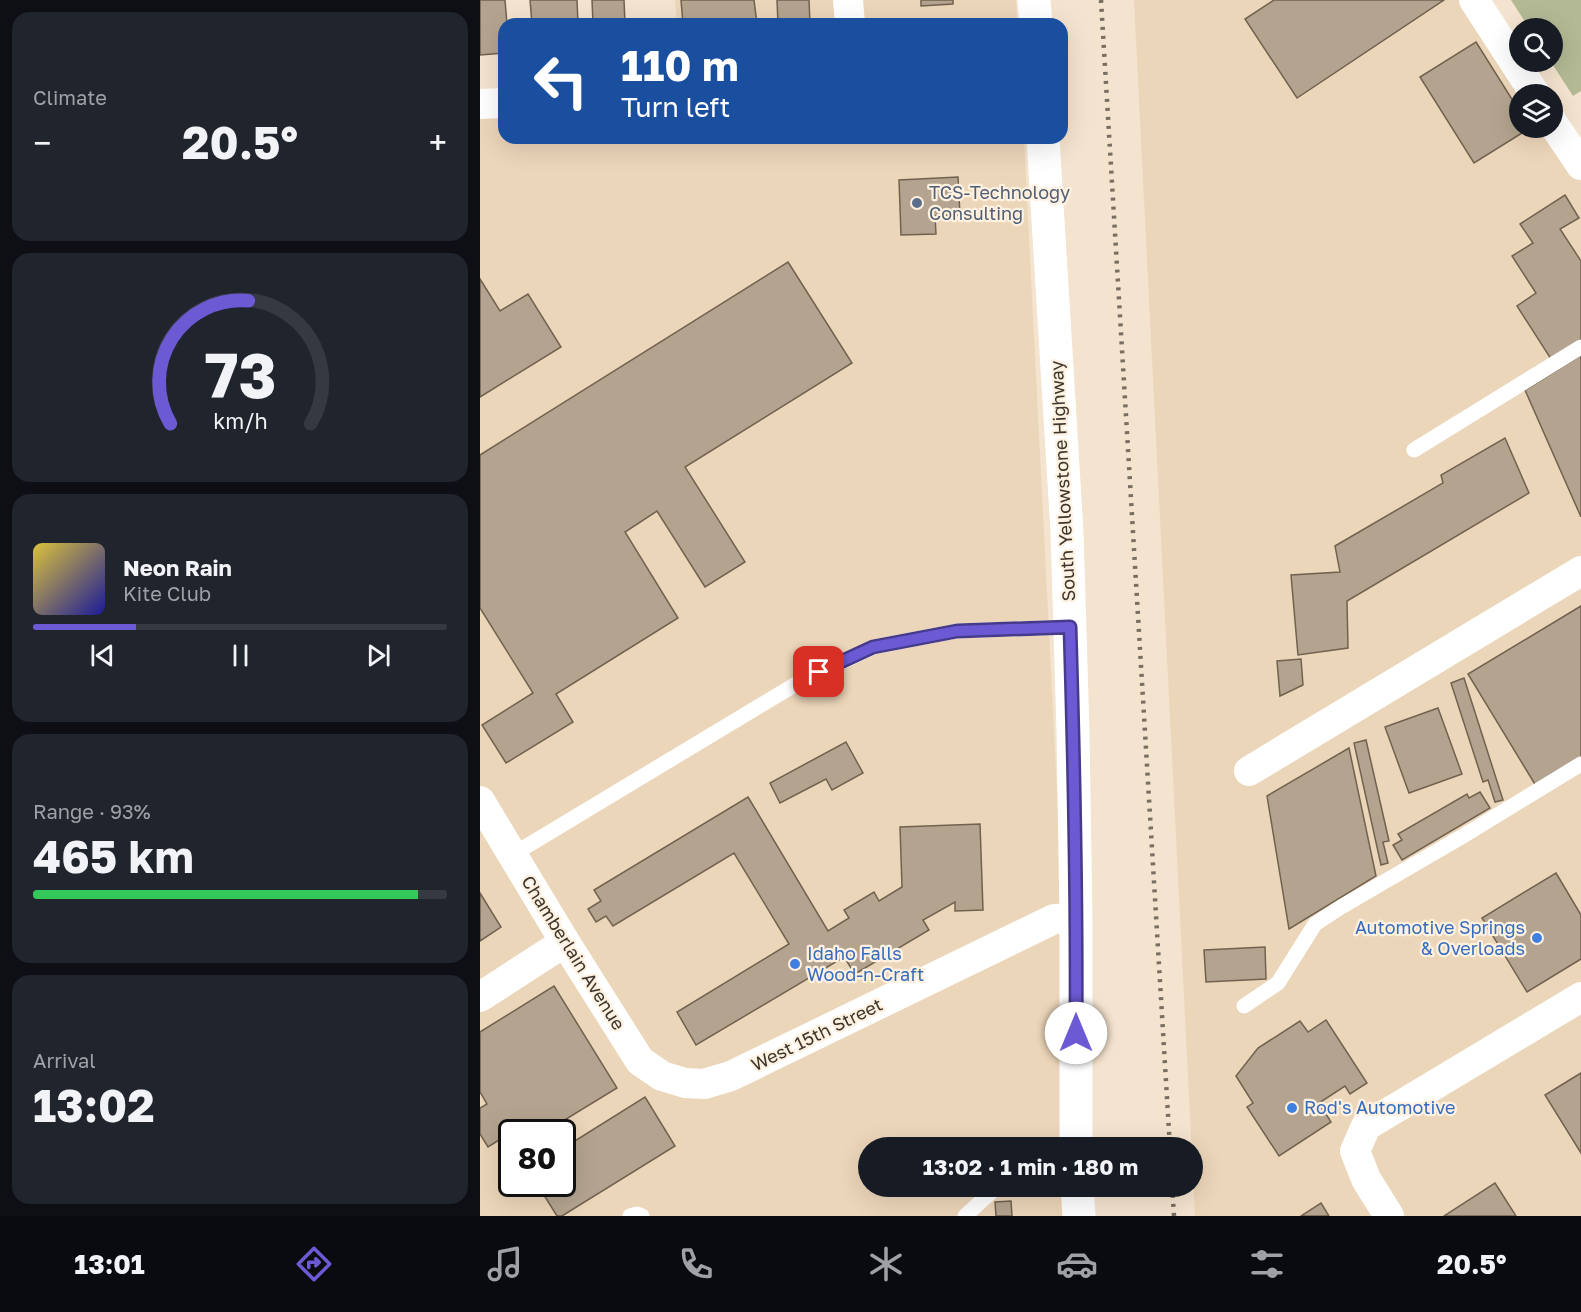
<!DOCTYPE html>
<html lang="en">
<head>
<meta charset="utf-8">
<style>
	body { margin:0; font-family:"Golos Text",sans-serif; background:#20242c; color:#f1f3f6; height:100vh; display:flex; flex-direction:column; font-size:22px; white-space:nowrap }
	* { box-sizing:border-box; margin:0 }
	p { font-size:20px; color:#9ea1a6 }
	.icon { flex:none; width:33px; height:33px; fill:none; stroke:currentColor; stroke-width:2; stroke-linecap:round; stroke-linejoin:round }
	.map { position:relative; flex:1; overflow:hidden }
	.panel { display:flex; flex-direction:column; gap:12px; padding:12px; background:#0d0f14; width:480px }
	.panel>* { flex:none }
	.hud { position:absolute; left:18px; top:18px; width:570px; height:126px; border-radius:18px; box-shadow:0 6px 24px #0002; background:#1a4fa0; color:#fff; overflow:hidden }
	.buttons { position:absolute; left:1029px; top:18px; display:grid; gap:12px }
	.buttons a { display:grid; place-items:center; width:54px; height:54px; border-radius:50%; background:#171b24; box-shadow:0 6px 24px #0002; font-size:30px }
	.speed { position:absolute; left:18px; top:1119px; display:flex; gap:12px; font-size:30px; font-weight:700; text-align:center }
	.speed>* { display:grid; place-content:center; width:78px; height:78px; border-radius:50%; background:#171b24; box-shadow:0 6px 24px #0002; line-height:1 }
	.speed .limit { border:3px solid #111; border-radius:9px; background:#fff; color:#111 }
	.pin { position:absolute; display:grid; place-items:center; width:51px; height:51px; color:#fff; margin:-26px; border-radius:12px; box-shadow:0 3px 9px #0006 }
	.me { position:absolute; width:66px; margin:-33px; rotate:0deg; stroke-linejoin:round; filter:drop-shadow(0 0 4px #0008) }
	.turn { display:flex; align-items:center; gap:21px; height:126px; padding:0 24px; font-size:27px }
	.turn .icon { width:78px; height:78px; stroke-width:2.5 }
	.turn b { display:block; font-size:42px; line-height:51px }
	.big { font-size:45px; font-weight:700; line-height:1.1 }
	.panel .card { flex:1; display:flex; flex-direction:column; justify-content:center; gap:9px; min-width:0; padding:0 21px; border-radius:18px; background:#20242c }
	.panel .dial { align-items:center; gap:0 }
	.dial svg { height:156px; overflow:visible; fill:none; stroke:#363941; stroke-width:7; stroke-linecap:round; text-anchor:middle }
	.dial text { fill:#f1f3f6; stroke:none }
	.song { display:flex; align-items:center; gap:18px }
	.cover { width:72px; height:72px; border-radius:9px; background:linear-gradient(135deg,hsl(50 70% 55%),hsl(240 70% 35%)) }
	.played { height:6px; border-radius:3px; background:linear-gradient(90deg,#6b5ad4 25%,#363941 25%) }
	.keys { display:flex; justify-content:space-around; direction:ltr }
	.heat { display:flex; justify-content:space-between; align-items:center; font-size:33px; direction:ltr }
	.charge { height:9px; border-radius:4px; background:linear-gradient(90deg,#34c759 93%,#363941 0) }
	.trip { position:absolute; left:378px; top:1137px; width:345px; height:60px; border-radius:30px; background:#171b24; box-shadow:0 6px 24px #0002; font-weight:700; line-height:60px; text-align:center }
	.tab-bar { display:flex; height:96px; justify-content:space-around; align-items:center; background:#090b0e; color:#9ea1a6 }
	.tab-bar .icon { width:42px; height:42px }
	.tab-bar .selected { color:#6b5ad4 }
	.tab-bar b { font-size:27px; color:#f1f3f6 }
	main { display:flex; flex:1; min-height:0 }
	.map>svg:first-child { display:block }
</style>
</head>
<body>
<main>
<section class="panel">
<div class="card"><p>Climate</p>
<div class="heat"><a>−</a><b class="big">20.5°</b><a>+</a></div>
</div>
<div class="card dial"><svg viewBox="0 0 100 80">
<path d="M14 69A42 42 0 1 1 86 69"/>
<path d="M14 69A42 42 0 0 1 54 6" stroke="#6b5ad4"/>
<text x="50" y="56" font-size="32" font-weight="700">73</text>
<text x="50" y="72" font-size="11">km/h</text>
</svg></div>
<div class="card">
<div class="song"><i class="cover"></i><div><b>Neon Rain</b><p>Kite Club</p></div></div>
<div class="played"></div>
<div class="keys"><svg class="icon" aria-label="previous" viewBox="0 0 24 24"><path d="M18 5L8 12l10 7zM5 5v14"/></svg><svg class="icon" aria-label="pause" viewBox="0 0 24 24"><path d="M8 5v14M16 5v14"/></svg><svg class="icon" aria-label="next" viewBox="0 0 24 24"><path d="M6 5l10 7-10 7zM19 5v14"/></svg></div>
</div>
<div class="card"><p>Range · 93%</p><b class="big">465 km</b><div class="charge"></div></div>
<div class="card"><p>Arrival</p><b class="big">13:02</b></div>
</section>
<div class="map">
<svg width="1101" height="1216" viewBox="0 0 1101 1216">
	<rect width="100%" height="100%" fill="#f4e3ce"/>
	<g fill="#ecd6ba" fill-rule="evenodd">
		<polygon points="195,0 536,0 537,24 197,24"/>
		<polygon points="654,0 994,0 1040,94 1040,128 1072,128 1101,166 1101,1216 715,1216"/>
		<path d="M24,102V138H544L595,1147L388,1148V1186L597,1187L599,1216H0V104ZM32,1132H82V1184H32Z"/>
	</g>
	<polygon fill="#b2b993" points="1031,0 1101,0 1101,91 1093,96 1071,62 1072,62 1072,28 1049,28"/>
	<g fill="#b4a48f" stroke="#71624f" stroke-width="1.5">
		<polygon points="0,0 25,0 27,24 24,24 24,53 0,55"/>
		<polygon points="50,0 97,0 98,24 52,24"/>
		<polygon points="112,0 144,0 145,24 113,24"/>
		<polygon points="201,0 274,0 277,24 203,24"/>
		<polygon points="297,0 329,0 330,24 298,24"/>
		<polygon points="441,0 473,0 473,4 441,6"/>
		<polygon points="794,0 964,0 817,98 765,19"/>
		<polygon points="996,42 1040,112 1040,128 1050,128 994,163 940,77"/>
		<polygon points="478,177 480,215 455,216 456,234 421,235 419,180"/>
		<polygon points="1085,195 1099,218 1080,229 1101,261 1101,339 1071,359 1037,306 1056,293 1032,256 1053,243 1040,224"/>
		<polygon points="308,262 372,363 205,467 265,562 225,587 177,511 145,532 198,618 76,694 93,722 26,763 2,725 53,693 0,608 0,455"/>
		<polygon points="0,279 20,311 48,294 81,347 0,397"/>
		<polygon points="1101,355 1101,517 1045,390"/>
		<polygon points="1025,438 1049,493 867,601 868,648 818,655 811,575 860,572 855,546 963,483 961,475"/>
		<polygon points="1101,606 1101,758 1056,786 988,674"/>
		<polygon points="821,659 823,685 800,696 797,661"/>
		<polygon points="984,678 1023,800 1015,802 1008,780 1003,782 971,683"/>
		<polygon points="958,708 982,774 929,793 905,727"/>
		<polygon points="886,740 909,841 903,842 908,863 901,865 874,743"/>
		<polygon points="366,742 383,773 352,790 346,779 300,803 290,783"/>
		<polygon points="869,748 896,876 809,929 787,796"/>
		<polygon points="1000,792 1010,808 922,860 913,845 922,840 918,834 987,794 989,798"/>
		<polygon points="268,797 348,931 369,918 364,910 394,892 399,901 422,887 420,827 500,824 503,910 475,911 475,902 443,920 449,930 375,974 364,957 216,1045 197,1012 309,944 254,853 133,926 126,916 116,922 108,909 121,901 114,890"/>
		<polygon points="1076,873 1101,915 1101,959 1047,992 1002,918"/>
		<polygon points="0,893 21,927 0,941"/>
		<polygon points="785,947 786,979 726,982 724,950"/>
		<polygon points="74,986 137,1088 65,1132 44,1132 40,1127 8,1147 0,1134 0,1108 7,1104 0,1092 0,1032"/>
		<polygon points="846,1020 887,1083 870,1094 865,1086 839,1103 851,1122 799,1156 767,1107 773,1103 756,1076 778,1048 820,1021 828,1032"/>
		<polygon points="1101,1073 1101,1153 1065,1095"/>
		<polygon points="165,1097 195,1146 82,1216 77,1216 57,1184 82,1184 82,1149"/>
		<polygon points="1015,1183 1036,1216 964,1216"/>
		<polygon points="531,1201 532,1216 516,1216 515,1202"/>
		<polygon points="841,1203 849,1216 821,1216"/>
	</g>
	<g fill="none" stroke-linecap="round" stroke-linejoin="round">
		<g stroke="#fff" stroke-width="15">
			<polyline points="934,450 1101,347"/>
			<polyline points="32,855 321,681 394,647 477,631 590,627"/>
			<polyline points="764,1006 798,983 835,924 861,907 983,836 1101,764"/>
			<polyline points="150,1216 157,1214 162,1216"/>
			<polyline points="485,1216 518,1186"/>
		</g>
		<g stroke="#fff" stroke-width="30">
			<polyline points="368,0 370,24"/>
			<polyline points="994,0 1055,94"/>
			<polyline points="0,104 24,103"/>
			<polyline points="1072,122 1101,165"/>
			<polyline points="769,771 1101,571"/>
			<polyline points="0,801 85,942 160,1061 182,1076 205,1083 224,1084 251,1076 574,919 596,918"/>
			<polyline points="0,997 85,942"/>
			<polyline points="909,1216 886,1179 875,1151 886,1126 1101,997"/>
		</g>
		<g stroke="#fff" stroke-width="33">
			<polyline points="554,0 556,24"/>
			<polyline points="563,138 587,532 593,731 596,918 596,1148"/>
			<polyline points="597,1186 599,1216"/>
		</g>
		<g stroke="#786e62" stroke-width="4.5" stroke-dasharray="3 6" stroke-linecap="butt">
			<polyline points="621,0 690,1148"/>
			<polyline points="692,1186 694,1216"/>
		</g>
	</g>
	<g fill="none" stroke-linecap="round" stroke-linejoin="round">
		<g stroke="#463a8a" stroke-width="15">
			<path id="route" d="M339,672L393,647L477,631L590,627C594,762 597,897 596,1033"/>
		</g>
		<use href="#route" stroke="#6b5ad4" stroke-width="10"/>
	</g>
	<circle fill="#5c6f8a" stroke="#fff1e0" stroke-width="2" cx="437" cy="203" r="6"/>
	<g fill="#3f7fe0" stroke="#fff1e0" stroke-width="2">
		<circle cx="1057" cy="938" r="6"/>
		<circle cx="315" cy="964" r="6"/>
		<circle cx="812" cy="1108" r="6"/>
	</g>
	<g text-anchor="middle" stroke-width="4.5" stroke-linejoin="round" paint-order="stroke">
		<g font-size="18" fill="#4e5e75" stroke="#fff1e0" text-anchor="start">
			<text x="449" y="199">TCS-Technology<tspan x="449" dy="21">Consulting</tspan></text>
		</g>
		<g font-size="18" fill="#3d362e" stroke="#fff1e0">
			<text transform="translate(583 481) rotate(-93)" y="6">South Yellowstone Highway</text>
			<text transform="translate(93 953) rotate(58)" y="6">Chamberlain Avenue</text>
			<text transform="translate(337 1035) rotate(-26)" y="6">West 15th Street</text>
		</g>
		<g font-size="18" fill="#366cbe" stroke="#fff1e0" text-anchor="start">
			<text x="1045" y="934" text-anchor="end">Automotive Springs<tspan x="1045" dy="21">&amp; Overloads</tspan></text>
			<text x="327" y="960">Idaho Falls<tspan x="327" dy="21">Wood-n-Craft</tspan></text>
			<text x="824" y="1114">Rod's Automotive</text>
		</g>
	</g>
</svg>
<div class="buttons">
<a><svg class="icon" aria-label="search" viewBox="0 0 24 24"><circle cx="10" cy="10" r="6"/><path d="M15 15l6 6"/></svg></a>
<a><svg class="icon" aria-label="layers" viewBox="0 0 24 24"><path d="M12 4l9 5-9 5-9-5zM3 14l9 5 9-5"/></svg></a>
</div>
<div class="speed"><div class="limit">80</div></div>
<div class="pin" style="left:339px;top:672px;background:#d93025"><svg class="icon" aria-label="arrive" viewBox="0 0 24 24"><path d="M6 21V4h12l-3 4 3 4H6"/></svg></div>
<svg class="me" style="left:596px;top:1033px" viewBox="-20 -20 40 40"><circle r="19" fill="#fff"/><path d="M0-13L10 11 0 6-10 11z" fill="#6b5ad4"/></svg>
<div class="trip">13:02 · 1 min · 180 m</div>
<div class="hud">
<div class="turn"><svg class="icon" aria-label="left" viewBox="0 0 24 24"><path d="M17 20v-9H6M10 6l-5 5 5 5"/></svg><div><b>110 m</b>Turn left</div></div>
</div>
</div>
</main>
<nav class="tab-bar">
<b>13:01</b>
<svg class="icon selected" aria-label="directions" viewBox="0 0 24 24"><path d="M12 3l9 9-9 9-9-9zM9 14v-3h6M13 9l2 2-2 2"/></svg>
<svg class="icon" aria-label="music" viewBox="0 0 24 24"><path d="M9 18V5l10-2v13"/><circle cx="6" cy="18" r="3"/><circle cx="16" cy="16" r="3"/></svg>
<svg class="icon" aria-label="phone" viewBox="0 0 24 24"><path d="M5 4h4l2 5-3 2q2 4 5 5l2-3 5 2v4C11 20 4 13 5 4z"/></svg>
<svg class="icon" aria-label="climate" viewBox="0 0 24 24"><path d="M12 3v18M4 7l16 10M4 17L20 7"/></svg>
<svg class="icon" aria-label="car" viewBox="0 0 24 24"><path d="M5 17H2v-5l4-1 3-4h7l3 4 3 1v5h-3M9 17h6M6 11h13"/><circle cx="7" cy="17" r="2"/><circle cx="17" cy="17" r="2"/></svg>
<svg class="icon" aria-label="filters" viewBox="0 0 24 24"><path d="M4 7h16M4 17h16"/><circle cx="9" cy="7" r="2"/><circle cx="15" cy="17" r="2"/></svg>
<b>20.5°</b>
</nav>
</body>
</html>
